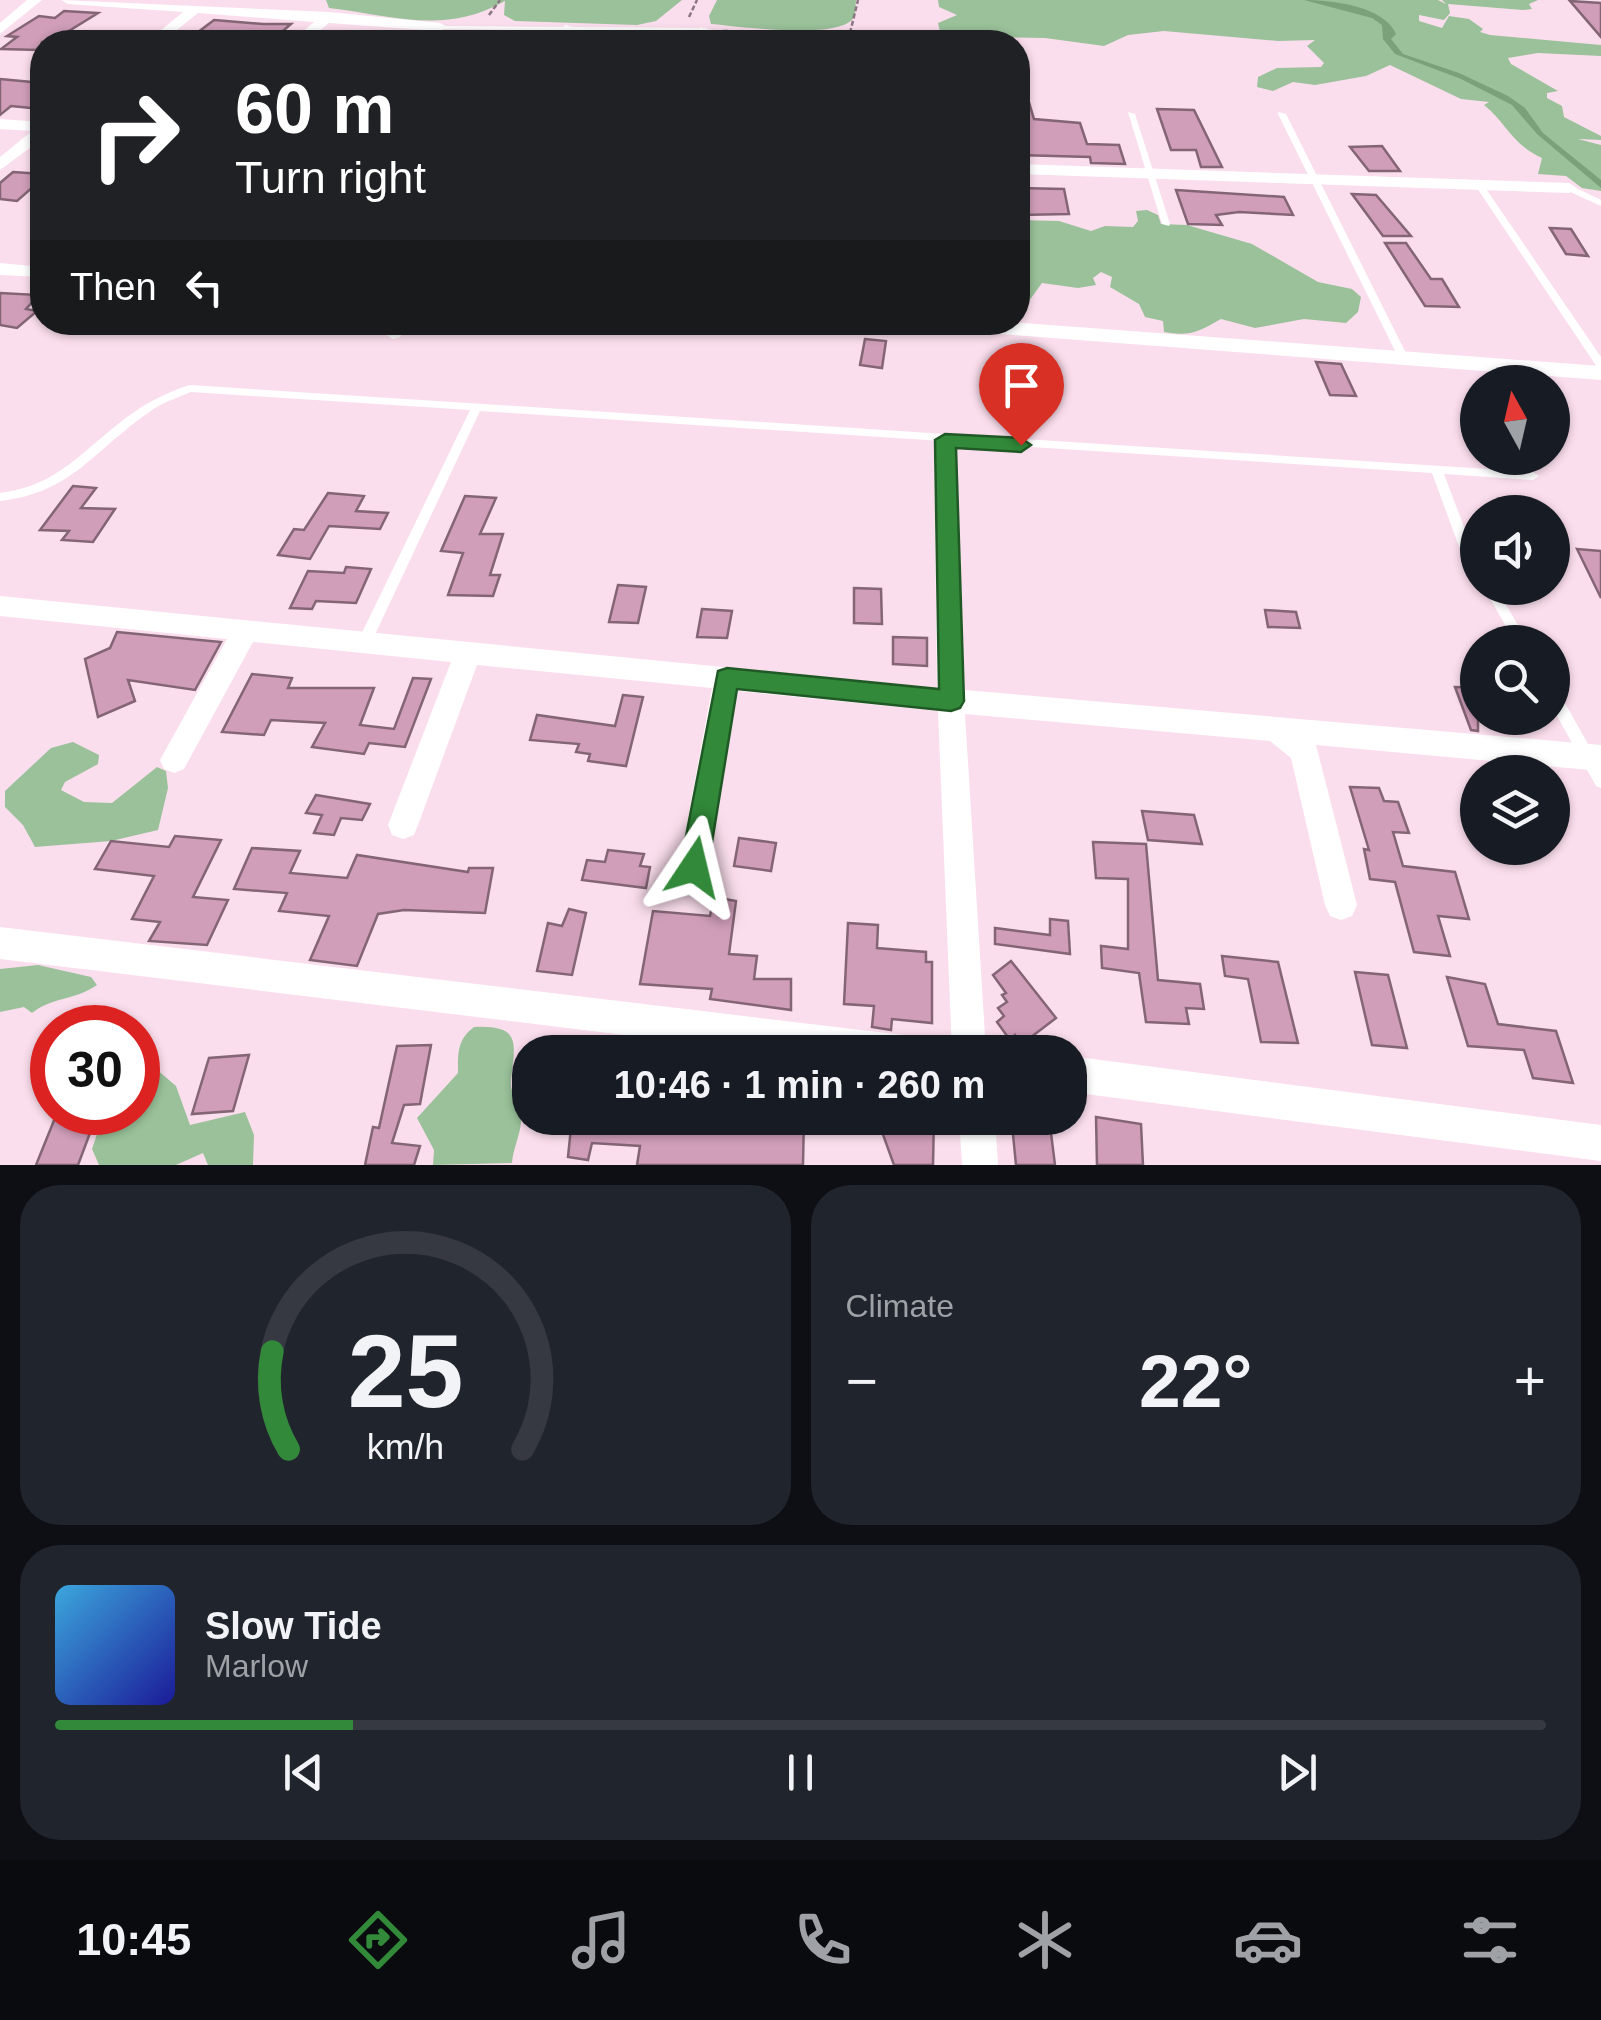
<!DOCTYPE html>
<html lang="en">
<head>
<meta charset="utf-8">
<style>
	body { margin:0; font-family:Helvetica,sans-serif; background:#20242c; color:#f1f3f6; height:100vh; display:flex; flex-direction:column; font-size:38px; white-space:nowrap }
	* { box-sizing:border-box; margin:0 }
	p { font-size:32px; color:#9ea1a6 }
	.icon { flex:none; width:55px; height:55px; fill:none; stroke:currentColor; stroke-width:2; stroke-linecap:round; stroke-linejoin:round }
	.map { position:relative; height:1165px; overflow:hidden }
	.drawer { display:flex; flex-direction:column; gap:20px; padding:20px; background:#0d0f14; flex:1 }
	.drawer>* { flex:none }
	.banner { position:absolute; left:30px; top:30px; width:1000px; height:305px; border-radius:40px; box-shadow:0 2px 8px #0004; background:#202124; color:#fff; overflow:hidden }
	.needle { width:65px; rotate:352deg }
	.controls { position:absolute; left:1460px; top:365px; display:grid; gap:20px }
	.controls a { display:grid; place-items:center; width:110px; height:110px; border-radius:50%; background:#171b24; box-shadow:0 2px 8px #0004; font-size:50px }
	.speed { position:absolute; left:30px; top:1005px; display:flex; gap:20px; font-size:50px; font-weight:700; text-align:center }
	.speed>* { display:grid; place-content:center; width:130px; height:130px; border-radius:50%; background:#171b24; box-shadow:0 2px 8px #0004; line-height:1 }
	.speed .limit { border:15px solid #d22; background:#fff; color:#111 }
	.pin { position:absolute; display:grid; place-items:center; width:85px; height:85px; color:#fff; margin:-102px -42px; border-radius:50% 50% 50% 0; rotate:-45deg; box-shadow:0 0 10px #0007 }
	.pin .icon { rotate:45deg }
	.me { position:absolute; width:110px; margin:-55px; rotate:10deg; stroke-linejoin:round; filter:drop-shadow(0 0 8px #0008) }
	.turn { display:flex; align-items:center; gap:35px; height:210px; padding:0 40px; font-size:45px }
	.turn .icon { width:130px; height:130px; stroke-width:2.5 }
	.turn b { display:block; font-size:70px; line-height:85px }
	.then { display:flex; align-items:center; height:95px; padding:0 40px; background:#0003; gap:20px; font-size:38px }
	.big { font-size:75px; font-weight:600; line-height:1.1 }
	.drawer .tile { flex:1; display:flex; flex-direction:column; justify-content:center; gap:15px; min-width:0; padding:0 35px; border-radius:40px; background:#20242c }
	.drawer .dial { align-items:center; gap:0 }
	.dial svg { height:260px; overflow:visible; fill:none; stroke:#363941; stroke-width:7; stroke-linecap:round; text-anchor:middle }
	.dial text { fill:#f1f3f6; stroke:none }
	.song { display:flex; align-items:center; gap:30px }
	.cover { width:120px; height:120px; border-radius:15px; background:linear-gradient(135deg,hsl(200 70% 55%),hsl(240 70% 35%)) }
	.played { height:10px; border-radius:5px; background:linear-gradient(90deg,#318939 20%,#363941 20%) }
	.keys { display:flex; justify-content:space-around; direction:ltr }
	.heat { display:flex; justify-content:space-between; align-items:center; font-size:55px; direction:ltr }
	.drawer .tiles { flex:1; display:grid; gap:20px; grid-template-columns:1fr 1fr }
	.tile:last-child { grid-column:span 2 }
	.trip { position:absolute; left:512px; top:1035px; width:575px; height:100px; border-radius:40px; background:#171b24; box-shadow:0 2px 8px #0004; font-weight:600; line-height:100px; text-align:center }
	.tabs { display:flex; height:160px; justify-content:space-around; align-items:center; background:#090b0e; color:#9ea1a6 }
	.tabs .icon { width:70px; height:70px }
	.tabs .on { color:#318939 }
	.tabs b { font-size:45px; color:#f1f3f6 }
	.map>svg:first-child { display:block }
</style>
</head>
<body>
<div class="map">
<svg width="1601" height="1165" viewBox="0 0 1601 1165">
	<rect width="100%" height="100%" fill="#fbdeed"/>
	<g fill="#9ac19a">
		<path d="M326,0H682L656,21L637,25L515,21L504,15L505,1C445,35 395,16 329,8Z"/>
		<path d="M717,0H856V1C855,7 856,13 854,17C842,41 735,26 711,24L709,16Z"/>
		<path d="M938,0H1438L1446,4L1442,0H1538L1529,4L1532,9L1523,10L1448,4L1450,13L1444,20L1419,15V21L1442,28L1449,16L1469,19L1483,29L1480,32L1490,35L1601,45V56L1538,53L1508,58L1511,64L1558,91L1547,93V98L1562,106L1564,117L1601,136V140L1578,139L1601,145V191L1582,188L1566,176L1538,174L1542,158C1511,144 1506,122 1484,105L1489,102L1461,99L1390,65L1366,76L1315,85L1293,82L1273,91L1257,87L1258,77L1277,68L1321,67L1324,63L1307,46L1315,40L1278,41L1164,31L1128,35L1104,46L1045,38L941,36L938,23L957,15L939,7Z"/>
		<path d="M1147,210L1158,215L1161,224L1187,225L1252,244L1318,282L1352,289L1361,297L1358,312L1346,323L1304,319L1255,328L1221,319C1199,331 1192,337 1164,332L1163,321L1145,317L1139,304L1110,287L1112,277L1101,272L1093,278L1096,285L1078,288L1042,283L1029,301L1018,297C1018,283 1022,268 1026,256L1018,254V220L1059,221L1091,231L1105,226L1133,227L1138,221L1136,211Z"/>
		<polygon points="73,742 99,755 98,764 65,782 61,790 84,802 112,803 157,767 166,771 168,788 158,830 111,841 35,847 23,825 5,807 5,791 51,748"/>
		<path d="M38,965L91,977L97,985C76,1000 52,997 32,1013L24,1007L0,1012V969Z"/>
		<path d="M474,1027C522,1025 515,1043 511,1080C509,1095 521,1103 521,1117C522,1132 513,1148 512,1163L433,1165L434,1150L417,1118L458,1073C458,1053 457,1040 474,1027Z"/>
		<polygon points="155,1068 176,1086 190,1125 245,1112 254,1135 253,1165 208,1165 203,1153 176,1165 99,1165 92,1149 104,1113 138,1112 138,1079"/>
	</g>
	<path fill="#7ba17b" d="M1304,0C1332,0 1384,6 1396,34L1391,39L1403,54L1459,73L1508,96L1525,108L1543,133L1601,180V188L1537,134L1512,105L1461,79L1395,54L1383,39L1382,25L1372,18Z"/>
	<g fill="#d09eb9" stroke="#846575" stroke-width="2.5">
		<polygon points="1570,1 1601,3 1601,37"/>
		<polygon points="64,11 98,13 51,42 42,42 39,50 1,49 17,37 7,36 39,16 55,18"/>
		<polygon points="214,20 263,24 291,24 270,42 189,39"/>
		<polygon points="0,79 42,83 42,109 11,106 0,115"/>
		<polygon points="1018,79 1022,79 1034,119 1080,123 1087,144 1119,145 1125,164 1091,163 1090,157 1018,155"/>
		<polygon points="1157,109 1194,110 1222,167 1201,167 1196,150 1171,150"/>
		<polygon points="1382,146 1400,171 1369,171 1350,147"/>
		<polygon points="13,172 42,174 42,179 17,201 0,199 0,183"/>
		<polygon points="1018,188 1064,189 1069,214 1018,215"/>
		<polygon points="1176,190 1284,197 1293,215 1239,212 1216,215 1222,225 1188,224"/>
		<polygon points="1352,194 1376,195 1411,236 1383,236"/>
		<polygon points="1550,228 1571,229 1588,256 1566,254"/>
		<polygon points="1385,243 1406,243 1431,279 1442,279 1459,307 1425,306"/>
		<polygon points="0,293 39,295 26,309 37,311 17,328 0,325"/>
		<polygon points="865,339 886,341 882,368 860,365"/>
		<polygon points="1316,362 1341,364 1356,396 1330,395"/>
		<polygon points="73,486 96,488 81,508 115,509 93,542 62,540 69,531 40,530"/>
		<polygon points="328,493 364,496 356,511 388,513 380,529 329,526 310,559 278,555 294,529 304,530"/>
		<polygon points="465,496 496,498 480,534 503,534 490,575 500,575 493,596 448,595 463,553 441,551"/>
		<polygon points="1577,549 1601,551 1601,598"/>
		<polygon points="346,567 371,569 356,603 316,601 312,609 290,608 308,571 344,573"/>
		<polygon points="618,585 646,587 638,623 609,622"/>
		<polygon points="854,588 881,589 882,624 854,623"/>
		<polygon points="702,609 732,611 727,638 697,637"/>
		<polygon points="1265,610 1296,612 1300,628 1268,627"/>
		<polygon points="117,632 221,642 195,690 128,680 135,701 98,717 85,659 110,648"/>
		<polygon points="893,637 927,638 927,666 893,664"/>
		<polygon points="252,674 292,678 288,688 374,688 360,725 394,729 413,678 431,679 405,747 369,743 364,754 312,747 325,723 271,720 264,735 222,732"/>
		<polygon points="1455,687 1478,688 1478,731 1471,730"/>
		<polygon points="623,695 643,697 626,766 588,761 590,754 576,752 579,744 530,740 537,715 615,726"/>
		<polygon points="1350,787 1379,788 1384,801 1398,802 1409,833 1393,832 1403,866 1455,872 1469,919 1438,916 1450,956 1414,952 1395,882 1370,879 1364,849 1369,850"/>
		<polygon points="316,795 370,804 362,820 341,818 334,835 314,833 322,815 306,813"/>
		<polygon points="1142,811 1194,815 1202,844 1148,840"/>
		<polygon points="175,836 221,840 193,897 228,900 207,945 149,941 160,922 132,919 154,876 95,869 111,841 169,847"/>
		<polygon points="739,838 776,843 771,871 734,866"/>
		<polygon points="1093,842 1146,844 1158,980 1200,984 1204,1009 1186,1008 1189,1024 1146,1022 1139,973 1102,968 1101,946 1128,949 1128,879 1096,878"/>
		<polygon points="252,848 300,851 290,873 347,878 357,855 468,872 469,868 493,868 485,913 404,910 378,914 357,966 310,960 329,916 279,911 287,893 234,889"/>
		<polygon points="608,850 644,854 640,866 650,867 646,888 582,880 587,860 605,862"/>
		<polygon points="714,897 736,901 729,954 757,956 754,979 791,979 791,1010 710,999 712,989 640,984 653,911 710,916"/>
		<polygon points="569,909 586,913 572,975 537,971 548,923 562,926"/>
		<polygon points="1050,919 1068,921 1070,954 995,944 995,928 1050,935"/>
		<polygon points="848,923 878,925 877,948 926,952 926,962 932,962 932,1023 892,1019 891,1030 872,1027 874,1006 844,1004"/>
		<polygon points="1222,956 1278,962 1298,1043 1261,1042 1248,979 1225,976"/>
		<polygon points="1011,961 1056,1018 1022,1044 1015,1035 1010,1040 997,1022 1004,1016 998,1008 1007,1002 1002,995 1006,993 993,975"/>
		<polygon points="1355,972 1388,975 1407,1048 1372,1045"/>
		<polygon points="1447,977 1485,984 1498,1024 1556,1031 1573,1083 1533,1078 1524,1050 1468,1046"/>
		<polygon points="431,1045 420,1104 404,1105 392,1143 420,1146 414,1165 365,1165 373,1127 379,1128 397,1046"/>
		<polygon points="249,1055 233,1111 192,1114 209,1058"/>
		<polygon points="96,1117 78,1165 36,1165 55,1118"/>
		<polygon points="1096,1117 1141,1124 1143,1165 1097,1165"/>
		<polygon points="572,1118 804,1118 803,1165 637,1165 640,1146 592,1143 588,1160 568,1157"/>
		<polygon points="877,1118 934,1118 933,1165 894,1165"/>
		<polygon points="1012,1124 1050,1125 1055,1165 1016,1165"/>
	</g>
	<g fill="none" stroke-linecap="round" stroke-linejoin="round">
		<g stroke="#8b7782" stroke-width="2.5" stroke-dasharray="5 2.5" stroke-linecap="butt">
			<polyline points="489,15 500,0"/>
			<polyline points="689,17 697,0"/>
			<polyline points="723,31 903,34"/>
			<polyline points="850,33 858,0"/>
		</g>
		<g fill="#fff" fill-rule="evenodd">
			<polygon points="438,26 705,28 708,30 705,32 440,29 437,27"/>
			<polygon points="1128,112 1135,114 1170,224 1169,226 1162,224"/>
			<polygon points="1279,112 1286,114 1409,359 1408,361 1404,362 1399,359 1278,114"/>
			<polygon points="1479,182 1482,183 1601,357 1601,368 1597,367 1475,185"/>
			<polygon points="1566,186 1572,186 1601,200 1601,206 1566,190"/>
			<path d="M190,385L1533,472L1539,476L1533,480L1444,474L1470,543L1478,556V572L1474,570L1458,544L1432,473L480,411L372,641L370,645H360L358,641L470,410L191,392C176,398 161,403 148,413C94,450 72,493 0,501V493C58,486 83,450 127,417C146,403 167,392 190,385Z"/>
			<polygon points="1484,588 1496,588 1528,642 1515,642"/>
			<polygon points="1552,687 1557,689 1601,767 1601,788 1596,786 1552,707"/>
		</g>
		<g fill="#fff" fill-rule="evenodd">
			<polygon points="27,0 42,0 0,34 0,23"/>
			<polygon points="61,0 329,12 440,23 447,27 440,31 329,23 306,42 291,42 314,22 198,13 162,42 147,42 183,12 68,4"/>
			<polygon points="565,25 577,28 568,42 554,42"/>
			<polygon points="700,27 712,30 707,42 693,42"/>
			<polygon points="0,119 42,122 42,139 0,170 0,157 32,131 0,129"/>
			<polygon points="1018,164 1569,183 1577,188 1569,193 1018,174"/>
			<polygon points="0,263 42,267 42,277 0,275"/>
			<polygon points="391,322 412,322 400,337 393,339 383,333"/>
			<polygon points="912,322 1010,322 1601,366 1601,380 922,328"/>
			<polygon points="945,433 956,441 965,690 1601,745 1601,771 1316,745 1357,905 1352,916 1341,920 1330,916 1325,905 1291,758 1270,741 965,714 986,1052 952,1052 938,711 738,691 709,867 705,877 694,882 683,877 679,867 712,688 477,665 418,825 414,835 403,839 392,835 388,825 451,662 253,642 184,769 174,773 164,769 160,760 227,639 0,616 0,596 937,688 934,441"/>
			<polygon points="0,927 903,1035 915,1040 920,1052 765,1052 0,959"/>
			<polygon points="1070,1056 1601,1125 1601,1161 1070,1092"/>
			<polygon points="959,1118 995,1118 998,1165 962,1165"/>
		</g>
	</g>
	<polygon fill="#318939" stroke="#205925" stroke-width="2.5" points="945,434 1021,438 1031,445 1021,452 956,448 964,701 960,708 951,711 737,689 708,867 704,876 694,880 684,876 680,867 718,671 727,668 939,689 935,440"/>
</svg>
<div class="controls">
<a><svg class="needle" viewBox="-14 -14 28 28"><path d="M0-13l5 13h-10z" fill="#e53935"/><path d="M0 13l5-13h-10z" fill="#9ea1a6"/></svg></a>
<a><svg class="icon" aria-label="sound" viewBox="0 0 24 24"><path d="M4 9h4l5-4v14l-5-4H4zM17 9q2 3 0 6"/></svg></a>
<a><svg class="icon" aria-label="search" viewBox="0 0 24 24"><circle cx="10" cy="10" r="6"/><path d="M15 15l6 6"/></svg></a>
<a><svg class="icon" aria-label="layers" viewBox="0 0 24 24"><path d="M12 4l9 5-9 5-9-5zM3 14l9 5 9-5"/></svg></a>
</div>
<div class="speed"><div class="limit">30</div></div>
<div class="pin" style="left:1021px;top:445px;background:#d93025"><svg class="icon" aria-label="arrive" viewBox="0 0 24 24"><path d="M6 21V4h12l-3 4 3 4H6"/></svg></div>
<svg class="me" style="left:694px;top:867px" viewBox="-20 -20 40 40"><path d="M0-17L14 15 0 8-14 15z" fill="#318939" stroke="#fff" stroke-width="4"/></svg>
<div class="trip">10:46 · 1 min · 260 m</div>
<div class="banner">
<div class="turn"><svg class="icon" aria-label="right" viewBox="0 0 24 24"><path d="M7 20v-9h11M14 6l5 5-5 5"/></svg><div><b>60 m</b>Turn right</div></div>
<div class="then">Then<svg class="icon" aria-label="left" viewBox="0 0 24 24"><path d="M17 20v-9H6M10 6l-5 5 5 5"/></svg></div>
</div>
</div>
<section class="drawer">
<div class="tiles">
<div class="tile dial"><svg viewBox="0 0 100 80">
<path d="M14 69A42 42 0 1 1 86 69"/>
<path d="M14 69A42 42 0 0 1 9 39" stroke="#318939"/>
<text x="50" y="56" font-size="32" font-weight="700">25</text>
<text x="50" y="72" font-size="11">km/h</text>
</svg></div>
<div class="tile"><p>Climate</p>
<div class="heat"><a>−</a><b class="big">22°</b><a>+</a></div>
</div>
<div class="tile">
<div class="song"><i class="cover"></i><div><b>Slow Tide</b><p>Marlow</p></div></div>
<div class="played"></div>
<div class="keys"><svg class="icon" aria-label="previous" viewBox="0 0 24 24"><path d="M18 5L8 12l10 7zM5 5v14"/></svg><svg class="icon" aria-label="pause" viewBox="0 0 24 24"><path d="M8 5v14M16 5v14"/></svg><svg class="icon" aria-label="next" viewBox="0 0 24 24"><path d="M6 5l10 7-10 7zM19 5v14"/></svg></div>
</div>
</div>
</section>
<nav class="tabs">
<b>10:45</b>
<svg class="icon on" aria-label="directions" viewBox="0 0 24 24"><path d="M12 3l9 9-9 9-9-9zM9 14v-3h6M13 9l2 2-2 2"/></svg>
<svg class="icon" aria-label="music" viewBox="0 0 24 24"><path d="M9 18V5l10-2v13"/><circle cx="6" cy="18" r="3"/><circle cx="16" cy="16" r="3"/></svg>
<svg class="icon" aria-label="phone" viewBox="0 0 24 24"><path d="M5 4h4l2 5-3 2q2 4 5 5l2-3 5 2v4C11 20 4 13 5 4z"/></svg>
<svg class="icon" aria-label="climate" viewBox="0 0 24 24"><path d="M12 3v18M4 7l16 10M4 17L20 7"/></svg>
<svg class="icon" aria-label="car" viewBox="0 0 24 24"><path d="M5 17H2v-5l4-1 3-4h7l3 4 3 1v5h-3M9 17h6M6 11h13"/><circle cx="7" cy="17" r="2"/><circle cx="17" cy="17" r="2"/></svg>
<svg class="icon" aria-label="filters" viewBox="0 0 24 24"><path d="M4 7h16M4 17h16"/><circle cx="9" cy="7" r="2"/><circle cx="15" cy="17" r="2"/></svg>
</nav>
</body>
</html>
